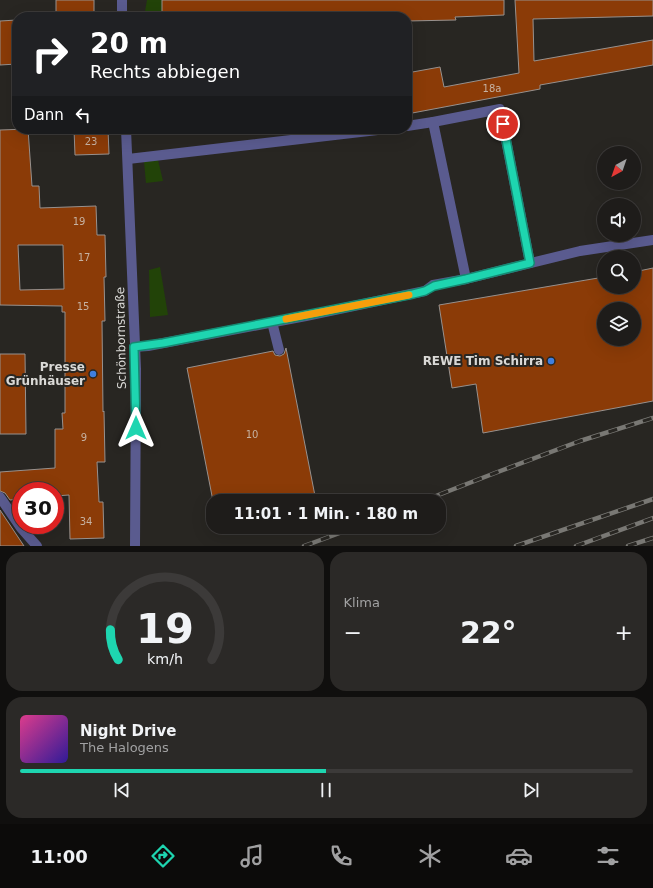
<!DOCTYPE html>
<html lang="de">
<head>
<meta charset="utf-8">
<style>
	body { margin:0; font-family:"DejaVu Sans",sans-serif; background:#2b2927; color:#f1f3f6; height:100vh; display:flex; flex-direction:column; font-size:15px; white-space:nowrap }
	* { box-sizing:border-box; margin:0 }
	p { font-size:13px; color:#a1a1a2 }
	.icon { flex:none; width:22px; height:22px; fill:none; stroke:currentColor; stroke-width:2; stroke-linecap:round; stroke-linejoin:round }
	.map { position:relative; height:546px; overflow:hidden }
	.sheet { display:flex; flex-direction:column; gap:6px; padding:6px; background:#100f0e; flex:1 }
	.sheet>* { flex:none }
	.hud { position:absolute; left:12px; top:12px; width:400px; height:122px; border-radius:16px; box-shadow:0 4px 16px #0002,0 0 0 1px #3c3a39; background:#202124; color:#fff; overflow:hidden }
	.needle { width:26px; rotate:220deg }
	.buttons { position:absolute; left:597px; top:146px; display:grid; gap:8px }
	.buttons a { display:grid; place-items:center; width:44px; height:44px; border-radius:50%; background:#1e1c1a; box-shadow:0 4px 16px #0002,0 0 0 1px #3c3a39; font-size:20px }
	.speed { position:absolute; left:12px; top:482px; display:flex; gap:8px; font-size:20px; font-weight:700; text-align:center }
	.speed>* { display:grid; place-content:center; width:52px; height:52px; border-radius:50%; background:#1e1c1a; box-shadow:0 4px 16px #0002,0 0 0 1px #3c3a39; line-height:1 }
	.speed .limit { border:6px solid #d22; background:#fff; color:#111 }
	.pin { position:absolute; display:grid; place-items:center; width:34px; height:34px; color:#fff; margin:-17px; border:2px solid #fff; border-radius:50%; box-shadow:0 1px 4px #0007 }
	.me { position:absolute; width:44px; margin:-22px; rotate:0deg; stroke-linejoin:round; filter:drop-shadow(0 0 3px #0008) }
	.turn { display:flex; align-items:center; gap:14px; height:84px; padding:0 12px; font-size:18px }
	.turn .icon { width:52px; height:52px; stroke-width:2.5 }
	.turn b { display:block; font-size:28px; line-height:34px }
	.then { display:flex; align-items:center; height:38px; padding:0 12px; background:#0003; gap:8px; font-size:15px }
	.big { font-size:30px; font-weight:800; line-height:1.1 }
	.sheet .tile { flex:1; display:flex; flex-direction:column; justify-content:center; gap:6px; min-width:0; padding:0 14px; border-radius:16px; background:#2b2927 }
	.sheet .dial { align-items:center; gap:0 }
	.dial svg { height:104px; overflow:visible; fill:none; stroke:#3c3a39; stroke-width:7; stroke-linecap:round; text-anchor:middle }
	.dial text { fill:#f1f3f6; stroke:none }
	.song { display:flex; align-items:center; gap:12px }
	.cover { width:48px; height:48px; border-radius:6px; background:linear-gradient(135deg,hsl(330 70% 55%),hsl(250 70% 35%)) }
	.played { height:4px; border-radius:2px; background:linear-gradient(90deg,#1ed5b0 50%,#3c3a39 50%) }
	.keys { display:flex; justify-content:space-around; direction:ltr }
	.heat { display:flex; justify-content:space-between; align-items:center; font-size:22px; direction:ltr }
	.sheet .tiles { flex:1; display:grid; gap:6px; grid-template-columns:1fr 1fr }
	.tile:last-child { grid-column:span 2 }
	.trip { position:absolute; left:206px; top:494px; width:240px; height:40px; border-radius:16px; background:#1e1c1a; box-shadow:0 4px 16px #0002,0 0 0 1px #3c3a39; font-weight:800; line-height:40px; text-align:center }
	.tab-bar { display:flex; height:64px; justify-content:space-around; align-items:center; background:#0c0b0a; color:#a1a1a2 }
	.tab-bar .icon { width:28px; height:28px }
	.tab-bar .current { color:#1ed5b0 }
	.tab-bar b { font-size:18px; color:#f1f3f6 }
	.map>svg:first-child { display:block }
</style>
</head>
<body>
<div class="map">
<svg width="653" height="546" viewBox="0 0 653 546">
	<rect width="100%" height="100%" fill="#282622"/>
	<g fill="#224308">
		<polygon points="147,0 162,0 162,17 144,17"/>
		<polygon points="158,160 163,181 146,183 144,162"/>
		<polygon points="160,267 168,315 150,317 149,270"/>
	</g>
	<g fill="#8b3b07" stroke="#97918e" fill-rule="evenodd">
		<rect x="56" y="0" width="38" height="17"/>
		<polygon points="162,0 504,0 504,15 455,17 456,20 407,21 407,17 162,17"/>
		<polygon points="515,0 653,0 653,16 533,19 534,61 653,40 653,65 540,85 540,89 407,114 407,73 440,67 444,87 519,73"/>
		<polygon points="17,20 17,64 0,65 0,21"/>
		<path d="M28,129L32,186H39L40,208L96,206L97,235H105L106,277H104L105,321H102L103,412L104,411L105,462H97L99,502H103L104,538L70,539L69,495L55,496V491H21V499L10,500L5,493L0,491V472L55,468V429H63L62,413H65V312H62V306L0,305V130ZM18,245H63L64,289L20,290Z"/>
		<polygon points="74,129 108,129 109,154 75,155"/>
		<path d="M653,268V401L483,433L476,384L452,388L439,305L604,277V287H634V272ZM604,309H634V339H604Z"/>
		<polygon points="286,348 316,501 213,501 187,368 273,351 275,355 280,356 284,354"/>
		<polygon points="0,354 25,354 26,434 0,434"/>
		<polygon points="0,510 24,546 0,546"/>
	</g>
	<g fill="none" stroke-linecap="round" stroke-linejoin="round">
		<g stroke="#5a5b8f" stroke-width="10">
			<polyline points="433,122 500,109 530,263"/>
			<polyline points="407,126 433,122 466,279"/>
			<polyline points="128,159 386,129"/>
			<polyline points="272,322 279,350"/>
			<polyline points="134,347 148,346 306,316 425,291 433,285 466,279 580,251 653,240"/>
		</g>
		<g stroke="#5a5b8f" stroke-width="10">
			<polyline points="122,17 122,0"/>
			<polyline points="126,129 136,369 135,546"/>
			<polyline points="0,497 21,528 37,546"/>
		</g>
		<g stroke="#797874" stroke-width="4.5">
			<g id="rail">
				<polyline points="423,501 495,473 580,441 653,418"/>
				<polyline points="304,546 356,527"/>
				<polyline points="516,546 653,499"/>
				<polyline points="576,546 653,518"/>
				<polyline points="628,546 653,538"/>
			</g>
		</g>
		<use href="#rail" stroke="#282622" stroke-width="3" stroke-dasharray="9" stroke-linecap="butt"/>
	</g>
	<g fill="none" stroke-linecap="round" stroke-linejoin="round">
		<g stroke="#148a72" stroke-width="10">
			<polyline id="route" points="136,428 134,347 163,343 413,294 425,291 434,286 466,279 530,263 503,124"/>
		</g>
		<use href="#route" stroke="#1ed5b0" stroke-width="7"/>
		<polyline stroke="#f59e0b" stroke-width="7" points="286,319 409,295"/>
	</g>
	<g fill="#3f7fe0" stroke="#282622" stroke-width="1.5">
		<circle cx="551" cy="361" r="4"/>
		<circle cx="93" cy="374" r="4"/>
	</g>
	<g text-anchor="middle" stroke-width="4" stroke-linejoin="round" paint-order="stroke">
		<g font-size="10" fill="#c6b2a2">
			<text x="492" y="92">18a</text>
			<text x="91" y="145">23</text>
			<text x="79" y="225">19</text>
			<text x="84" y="261">17</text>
			<text x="83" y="310">15</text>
			<text x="252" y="438">10</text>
			<text x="84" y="441">9</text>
			<text x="86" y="525">34</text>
		</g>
		<g font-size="12" fill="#dad9d6" stroke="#282622">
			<text transform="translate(121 338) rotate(-91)" y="4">Schönbornstraße</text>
		</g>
		<g font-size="12" font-weight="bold" fill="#dad9d6" stroke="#282622" text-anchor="end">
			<text x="543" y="365">REWE Tim Schirra</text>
			<text x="85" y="371">Presse<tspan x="85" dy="14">Grünhäuser</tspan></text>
		</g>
	</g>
</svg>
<div class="buttons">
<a><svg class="needle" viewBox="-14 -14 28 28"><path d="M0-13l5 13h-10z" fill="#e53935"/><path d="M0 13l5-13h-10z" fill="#a1a1a2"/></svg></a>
<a><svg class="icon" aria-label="sound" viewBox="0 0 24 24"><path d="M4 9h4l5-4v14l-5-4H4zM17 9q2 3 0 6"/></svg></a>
<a><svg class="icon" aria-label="search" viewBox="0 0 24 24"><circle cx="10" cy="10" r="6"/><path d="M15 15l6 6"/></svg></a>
<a><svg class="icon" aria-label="layers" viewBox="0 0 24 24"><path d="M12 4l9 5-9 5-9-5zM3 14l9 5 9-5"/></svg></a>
</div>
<div class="speed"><div class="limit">30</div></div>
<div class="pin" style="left:503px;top:124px;background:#d93025"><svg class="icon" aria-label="arrive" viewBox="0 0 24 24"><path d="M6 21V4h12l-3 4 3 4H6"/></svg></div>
<svg class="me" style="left:136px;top:428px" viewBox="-20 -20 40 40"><path d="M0-17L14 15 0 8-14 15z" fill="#1ed5b0" stroke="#fff" stroke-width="4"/></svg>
<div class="trip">11:01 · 1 Min. · 180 m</div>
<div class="hud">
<div class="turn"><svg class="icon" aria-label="right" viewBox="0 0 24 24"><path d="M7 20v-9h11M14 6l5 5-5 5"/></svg><div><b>20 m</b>Rechts abbiegen</div></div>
<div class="then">Dann<svg class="icon" aria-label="left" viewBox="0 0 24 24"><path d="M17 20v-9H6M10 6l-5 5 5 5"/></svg></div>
</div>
</div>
<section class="sheet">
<div class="tiles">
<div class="tile dial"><svg viewBox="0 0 100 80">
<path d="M14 69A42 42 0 1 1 86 69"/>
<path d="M14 69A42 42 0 0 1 8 46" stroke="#1ed5b0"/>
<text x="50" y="56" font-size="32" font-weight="700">19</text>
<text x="50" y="72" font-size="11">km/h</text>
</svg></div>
<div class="tile"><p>Klima</p>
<div class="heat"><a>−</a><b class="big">22°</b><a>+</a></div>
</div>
<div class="tile">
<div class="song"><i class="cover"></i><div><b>Night Drive</b><p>The Halogens</p></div></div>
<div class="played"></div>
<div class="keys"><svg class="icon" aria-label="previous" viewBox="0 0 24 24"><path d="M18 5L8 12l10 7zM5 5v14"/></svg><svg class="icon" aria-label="pause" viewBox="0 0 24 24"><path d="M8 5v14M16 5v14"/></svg><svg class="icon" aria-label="next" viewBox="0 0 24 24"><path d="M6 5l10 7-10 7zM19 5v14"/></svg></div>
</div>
</div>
</section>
<nav class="tab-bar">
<b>11:00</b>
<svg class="icon current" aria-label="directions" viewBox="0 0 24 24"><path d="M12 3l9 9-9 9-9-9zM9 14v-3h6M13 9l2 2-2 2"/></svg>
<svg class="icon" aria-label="music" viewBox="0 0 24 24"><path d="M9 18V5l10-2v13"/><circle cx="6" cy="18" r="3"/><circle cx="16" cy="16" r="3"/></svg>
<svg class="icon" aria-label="phone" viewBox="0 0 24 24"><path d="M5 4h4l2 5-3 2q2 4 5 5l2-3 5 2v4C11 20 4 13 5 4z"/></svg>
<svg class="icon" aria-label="climate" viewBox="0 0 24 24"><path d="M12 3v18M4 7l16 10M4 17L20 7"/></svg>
<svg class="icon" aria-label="car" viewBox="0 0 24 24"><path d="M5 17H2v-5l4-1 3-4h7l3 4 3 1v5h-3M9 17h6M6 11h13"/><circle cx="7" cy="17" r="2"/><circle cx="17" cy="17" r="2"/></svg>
<svg class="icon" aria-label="filters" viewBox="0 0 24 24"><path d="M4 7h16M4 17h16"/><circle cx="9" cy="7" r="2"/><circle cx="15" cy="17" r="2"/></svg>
</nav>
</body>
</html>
